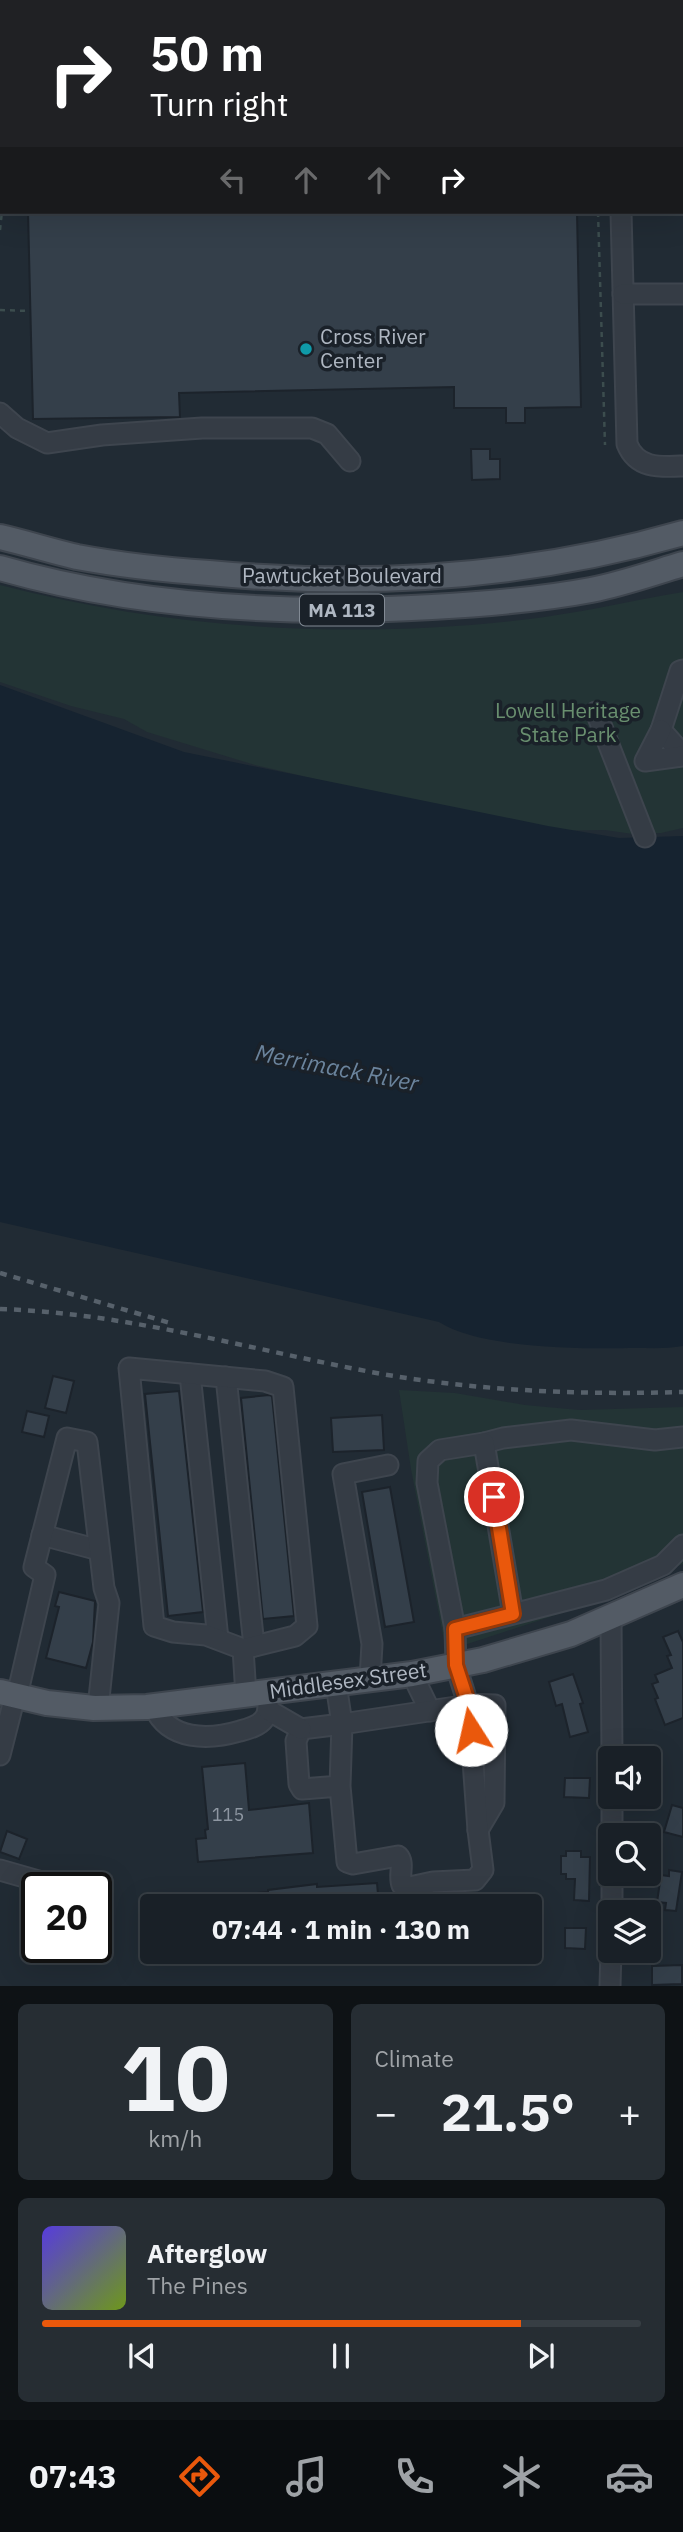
<!DOCTYPE html>
<html lang="en">
<head>
<meta charset="utf-8">
<style>
	body { margin:0; font-family:"IBM Plex Sans",sans-serif; background:#262d33; color:#f1f3f6; height:100vh; display:flex; flex-direction:column; font-size:26px; white-space:nowrap }
	* { box-sizing:border-box; margin:0 }
	p { font-size:23px; color:#9fa3a7 }
	.icon { flex:none; width:38px; height:38px; fill:none; stroke:currentColor; stroke-width:2; stroke-linecap:round; stroke-linejoin:round }
	.map { position:relative; height:1986px; overflow:hidden }
	.panel { display:flex; flex-direction:column; gap:18px; padding:18px; background:#0e1215; flex:1 }
	.panel>* { flex:none }
	.top-card { position:absolute; left:0px; top:0px; width:684px; height:214px; box-shadow:0 7px 28px #0002,0 0 0 2px #373e44; background:#202124; color:#fff; overflow:hidden }
	.controls { position:absolute; left:598px; top:1746px; display:grid; gap:14px }
	.controls a { display:grid; place-items:center; width:63px; height:63px; border-radius:7px; background:#192027; box-shadow:0 7px 28px #0002,0 0 0 2px #373e44; font-size:35px }
	.speed { position:absolute; left:21px; top:1872px; display:flex; gap:14px; font-size:35px; font-weight:700; text-align:center }
	.speed>* { display:grid; place-content:center; width:91px; height:91px; border-radius:50%; background:#192027; box-shadow:0 7px 28px #0002,0 0 0 2px #373e44; line-height:1 }
	.speed .limit { border:4px solid #111; border-radius:10px; background:#fff; color:#111 }
	.pin { position:absolute; display:grid; place-items:center; width:60px; height:60px; color:#fff; margin:-30px; border:4px solid #fff; border-radius:50%; box-shadow:0 2px 7px #0007 }
	.me { position:absolute; width:77px; margin:-38px; rotate:350deg; stroke-linejoin:round; filter:drop-shadow(0 0 5px #0008) }
	.turn { display:flex; align-items:center; gap:24px; height:147px; padding:0 35px; font-size:32px }
	.turn .icon { width:91px; height:91px; stroke-width:2.5 }
	.turn b { display:block; font-size:49px; line-height:60px }
	.lanes { display:flex; align-items:center; height:66px; padding:0 35px; background:#0003; justify-content:center; gap:35px; direction:ltr }
	.lanes .off { opacity:.35 }
	.big { font-size:52px; font-weight:800; line-height:1.1 }
	.panel .card { flex:1; display:flex; flex-direction:column; justify-content:center; gap:10px; min-width:0; padding:0 24px; border-radius:10px; background:#262d33 }
	.panel .dial { align-items:center; gap:0 }
	.dial b { font-size:91px; line-height:1 }
	.song { display:flex; align-items:center; gap:21px }
	.cover { width:84px; height:84px; border-radius:10px; background:linear-gradient(135deg,hsl(250 70% 55%),hsl(80 70% 35%)) }
	.played { height:7px; border-radius:4px; background:linear-gradient(90deg,#ea580c 80%,#373e44 80%) }
	.keys { display:flex; justify-content:space-around; direction:ltr }
	.heat { display:flex; justify-content:space-between; align-items:center; font-size:38px; direction:ltr }
	.panel .tiles { flex:1; display:grid; gap:18px; grid-template-columns:1fr 1fr }
	.card:last-child { grid-column:span 2 }
	.trip { position:absolute; left:140px; top:1894px; width:402px; height:70px; border-radius:7px; background:#192027; box-shadow:0 7px 28px #0002,0 0 0 2px #373e44; font-weight:800; line-height:70px; text-align:center }
	.tab-bar { display:flex; height:112px; justify-content:space-around; align-items:center; background:#0a0d10; color:#9fa3a7 }
	.tab-bar .icon { width:49px; height:49px }
	.tab-bar .on { color:#ea580c }
	.tab-bar b { font-size:32px; color:#f1f3f6 }
	.map>svg:first-child { display:block }
</style>
</head>
<body>
<div class="map">
<svg width="683" height="1986" viewBox="0 0 683 1986">
	<rect width="100%" height="100%" fill="#212b34"/>
	<g fill="#233435">
		<path d="M0,585C169,629 347,640 521,620C576,614 629,601 683,592V828L661,833L633,834L605,830L541,831L255,765L147,732L124,719L71,706L0,682Z"/>
		<polygon points="399,1390 455,1393 525,1405 579,1410 683,1407 683,1564 583,1606 446,1651 411,1469"/>
	</g>
	<path fill="#162330" d="M0,685L184,752L548,826L619,838L683,836V1346C667,1349 651,1348 635,1348C584,1349 481,1349 439,1322L0,1222Z"/>
	<g fill="#343f4a" stroke="#1c232b" stroke-width="2">
		<polygon points="28,212 577,212 581,407 525,408 525,423 506,423 506,408 454,408 454,387 179,393 180,417 33,419"/>
		<polygon points="471,449 490,449 490,459 500,459 500,479 472,480"/>
		<polygon points="53,1376 74,1381 66,1413 45,1408"/>
		<polygon points="179,1391 203,1612 168,1616 145,1394"/>
		<polygon points="269,1395 272,1396 294,1616 263,1619 241,1398"/>
		<polygon points="27,1411 49,1416 44,1437 22,1432"/>
		<polygon points="382,1415 384,1450 333,1452 331,1418"/>
		<polygon points="390,1487 414,1622 385,1627 362,1492"/>
		<polygon points="59,1592 95,1601 93,1642 86,1668 46,1658 59,1607 55,1606"/>
		<polygon points="678,1631 683,1642 683,1718 665,1725 655,1699 658,1698 652,1684 658,1682 655,1675 672,1668 667,1656 671,1655 663,1637"/>
		<polygon points="573,1674 583,1703 580,1704 588,1732 570,1737 562,1704 556,1706 549,1682"/>
		<polygon points="245,1763 249,1810 309,1803 313,1853 198,1862 196,1839 206,1838 205,1830 208,1829 202,1767"/>
		<polygon points="565,1778 590,1778 589,1798 564,1797"/>
		<polygon points="672,1805 683,1808 683,1837 664,1832"/>
		<polygon points="7,1831 27,1839 19,1859 0,1852"/>
		<polygon points="566,1851 581,1851 581,1857 590,1857 589,1901 574,1900 575,1879 566,1879 566,1874 561,1874 561,1856 566,1856"/>
		<polygon points="669,1870 682,1872 676,1911 665,1910 666,1903 657,1902 661,1875 669,1876"/>
		<polygon points="377,1883 379,1906 217,1906 216,1897 268,1892 268,1890 317,1884 317,1887"/>
		<polygon points="565,1928 586,1928 585,1949 565,1948"/>
		<polygon points="682,1965 682,1984 652,1985 652,1966"/>
	</g>
	<g fill="none" stroke-linecap="round" stroke-linejoin="round">
		<g stroke="#3e454e" stroke-width="23">
			<g id="minor">
				<polyline points="0,50 1,39"/>
				<polyline points="682,58 683,58"/>
				<path d="M621,212L627,444C637,469 660,467 683,466"/>
				<polyline points="623,294 683,294"/>
				<polyline points="0,413 17,428 47,443 102,435 202,428 312,428 327,434 350,461"/>
				<polyline points="683,670 680,671 661,730 683,755"/>
				<polyline points="596,712 645,837"/>
				<polyline points="661,730 645,761 683,756"/>
				<polyline points="190,1374 218,1639"/>
				<polyline points="226,1377 254,1646"/>
				<polyline points="484,1443 503,1438 571,1430 655,1440 683,1437"/>
				<polyline points="42,1535 99,1550"/>
				<polyline points="513,1614 484,1443 440,1450 428,1461 427,1483 455,1629 606,1590 663,1565 683,1545"/>
				<polyline points="611,1616 612,1759"/>
				<polyline points="455,1629 456,1666 468,1704 495,1705 494,1803 478,1830"/>
				<polyline points="243,1649 206,1635 173,1632 154,1626 129,1368 265,1381 283,1387 307,1626 295,1636 243,1649 246,1695"/>
				<polyline points="412,1674 430,1711"/>
				<polyline points="370,1679 372,1644 343,1474 388,1465"/>
				<path d="M336,1684L342,1724L301,1729L296,1741L299,1784L302,1789L340,1786L347,1862L353,1864L398,1856C405,1863 398,1876 402,1885L410,1887L433,1882L475,1880L483,1870L478,1830L469,1705L342,1724L340,1786"/>
				<polyline points="17,1696 45,1575 34,1567 67,1438 87,1442 104,1588 109,1603 98,1708"/>
				<path d="M154,1707C169,1741 209,1740 240,1731C248,1729 259,1726 264,1719C270,1712 268,1701 267,1693"/>
				<polyline points="268,1710 301,1729"/>
				<polyline points="0,1755 15,1696"/>
				<polyline points="612,1797 612,1836"/>
				<polyline points="0,1870 63,1888"/>
				<polyline points="612,1874 612,1913"/>
				<polyline points="610,1986 611,1951"/>
			</g>
		</g>
		<g stroke="#3e454e" stroke-width="28">
			<g id="major">
				<path d="M0,537C26,543 51,551 77,557C120,565 165,570 209,573C371,588 527,578 683,533"/>
				<path d="M0,568C139,608 289,615 432,607C485,604 539,600 591,590C622,584 653,573 683,564"/>
				<polyline points="0,1692 47,1703 94,1708 147,1707 412,1674 483,1660 571,1634 683,1585"/>
			</g>
		</g>
		<g stroke="#3c4d4e" stroke-width="2.5" stroke-dasharray="5 5" stroke-linecap="butt">
			<polyline points="598,212 605,445"/>
			<polyline points="0,230 2,211"/>
			<polyline points="0,310 30,311"/>
		</g>
		<use href="#minor" stroke="#353c45" stroke-width="19"/>
		<use href="#major" stroke="#535b65" stroke-width="24"/>
		<g stroke="#57616b" stroke-width="4.5" stroke-dasharray="7 7" stroke-linecap="butt">
			<polyline points="0,1273 170,1323"/>
			<path d="M0,1309C129,1313 255,1351 382,1374C481,1391 582,1395 683,1392"/>
		</g>
	</g>
	<g fill="none" stroke-linecap="round" stroke-linejoin="round">
		<g stroke="#983908" stroke-width="18">
			<polyline id="route" points="471,1730 469,1705 456,1665 455,1629 513,1614 494,1497"/>
		</g>
		<use href="#route" stroke="#ea580c" stroke-width="12"/>
	</g>
	<circle fill="#0f9aa8" stroke="#1a2129" stroke-width="2.5" cx="306" cy="349" r="7"/>
	<g text-anchor="middle" stroke-width="7" stroke-linejoin="round" paint-order="stroke">
		<g font-size="18" fill="#8e97a2">
			<text x="228" y="1821">115</text>
		</g>
		<rect fill="#1a2129" stroke="#828a94" stroke-width="2" x="300" y="594.5" width="84" height="31" rx="5"/>
		<g font-size="19" font-weight="bold" fill="#afb7c2">
			<text x="342" y="617">MA 113</text>
		</g>
		<g font-size="21" fill="#afb7c2" stroke="#1a2129" text-anchor="start">
			<text x="320" y="344">Cross River<tspan x="320" dy="24">Center</tspan></text>
		</g>
		<g font-size="21" fill="#afb7c2" stroke="#1a2129">
			<text x="342" y="583">Pawtucket Boulevard</text>
			<text transform="translate(348 1681) rotate(-8)" y="7">Middlesex Street</text>
		</g>
		<g font-size="21" fill="#698f6f" stroke="#1a2129">
			<text x="568" y="718">Lowell Heritage<tspan x="568" dy="24">State Park</tspan></text>
		</g>
		<g font-size="23" font-style="italic" fill="#6b849d" stroke="#1a2129">
			<text transform="translate(337 1068) rotate(11)" y="8">Merrimack River</text>
		</g>
	</g>
</svg>
<div class="controls">
<a><svg class="icon" aria-label="sound" viewBox="0 0 24 24"><path d="M4 9h4l5-4v14l-5-4H4zM17 9q2 3 0 6"/></svg></a>
<a><svg class="icon" aria-label="search" viewBox="0 0 24 24"><circle cx="10" cy="10" r="6"/><path d="M15 15l6 6"/></svg></a>
<a><svg class="icon" aria-label="layers" viewBox="0 0 24 24"><path d="M12 4l9 5-9 5-9-5zM3 14l9 5 9-5"/></svg></a>
</div>
<div class="speed"><div class="limit">20</div></div>
<div class="pin" style="left:494px;top:1497px;background:#d93025"><svg class="icon" aria-label="arrive" viewBox="0 0 24 24"><path d="M6 21V4h12l-3 4 3 4H6"/></svg></div>
<svg class="me" style="left:471px;top:1730px" viewBox="-20 -20 40 40"><circle r="19" fill="#fff"/><path d="M0-13L10 11 0 6-10 11z" fill="#ea580c"/></svg>
<div class="trip">07:44 · 1 min · 130 m</div>
<div class="top-card">
<div class="turn"><svg class="icon" aria-label="right" viewBox="0 0 24 24"><path d="M7 20v-9h11M14 6l5 5-5 5"/></svg><div><b>50 m</b>Turn right</div></div>
<div class="lanes"><svg class="icon off" aria-label="left" viewBox="0 0 24 24"><path d="M17 20v-9H6M10 6l-5 5 5 5"/></svg><svg class="icon off" aria-label="ahead" viewBox="0 0 24 24"><path d="M12 20V5M6 11l6-6 6 6"/></svg><svg class="icon off" aria-label="ahead" viewBox="0 0 24 24"><path d="M12 20V5M6 11l6-6 6 6"/></svg><svg class="icon" aria-label="right" viewBox="0 0 24 24"><path d="M7 20v-9h11M14 6l5 5-5 5"/></svg></div>
</div>
</div>
<section class="panel">
<div class="tiles">
<div class="card dial"><b>10</b><p>km/h</p></div>
<div class="card"><p>Climate</p>
<div class="heat"><a>−</a><b class="big">21.5°</b><a>+</a></div>
</div>
<div class="card">
<div class="song"><i class="cover"></i><div><b>Afterglow</b><p>The Pines</p></div></div>
<div class="played"></div>
<div class="keys"><svg class="icon" aria-label="previous" viewBox="0 0 24 24"><path d="M18 5L8 12l10 7zM5 5v14"/></svg><svg class="icon" aria-label="pause" viewBox="0 0 24 24"><path d="M8 5v14M16 5v14"/></svg><svg class="icon" aria-label="next" viewBox="0 0 24 24"><path d="M6 5l10 7-10 7zM19 5v14"/></svg></div>
</div>
</div>
</section>
<nav class="tab-bar">
<b>07:43</b>
<svg class="icon on" aria-label="directions" viewBox="0 0 24 24"><path d="M12 3l9 9-9 9-9-9zM9 14v-3h6M13 9l2 2-2 2"/></svg>
<svg class="icon" aria-label="music" viewBox="0 0 24 24"><path d="M9 18V5l10-2v13"/><circle cx="6" cy="18" r="3"/><circle cx="16" cy="16" r="3"/></svg>
<svg class="icon" aria-label="phone" viewBox="0 0 24 24"><path d="M5 4h4l2 5-3 2q2 4 5 5l2-3 5 2v4C11 20 4 13 5 4z"/></svg>
<svg class="icon" aria-label="climate" viewBox="0 0 24 24"><path d="M12 3v18M4 7l16 10M4 17L20 7"/></svg>
<svg class="icon" aria-label="car" viewBox="0 0 24 24"><path d="M5 17H2v-5l4-1 3-4h7l3 4 3 1v5h-3M9 17h6M6 11h13"/><circle cx="7" cy="17" r="2"/><circle cx="17" cy="17" r="2"/></svg>
</nav>
</body>
</html>
